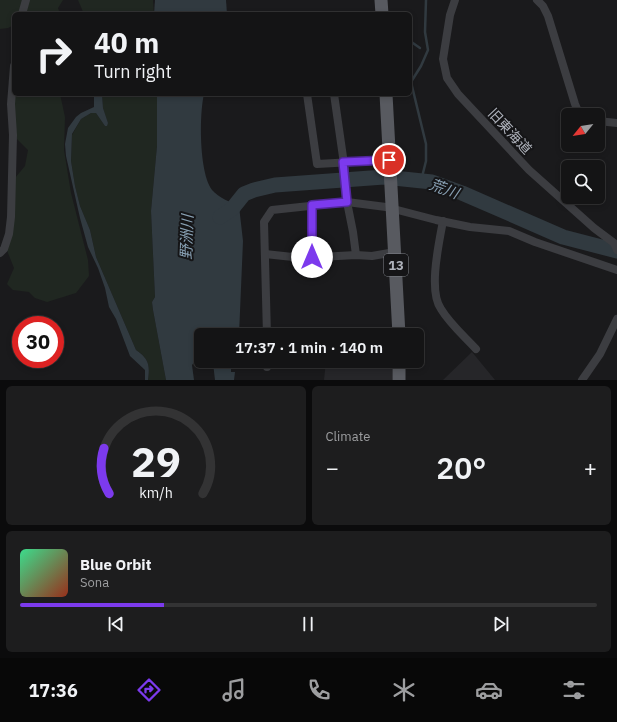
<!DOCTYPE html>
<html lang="en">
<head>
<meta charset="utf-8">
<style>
	body { margin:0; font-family:"IBM Plex Sans","Noto Sans JP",sans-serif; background:#1d1d1e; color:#f1f3f6; height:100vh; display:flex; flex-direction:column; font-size:15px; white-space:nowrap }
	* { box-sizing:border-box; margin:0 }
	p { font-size:13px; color:#9d9ea0 }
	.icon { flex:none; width:22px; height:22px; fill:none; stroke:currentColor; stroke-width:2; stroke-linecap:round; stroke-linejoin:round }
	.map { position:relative; height:380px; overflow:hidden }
	.panel { display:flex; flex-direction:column; gap:6px; padding:6px; background:#0b0b0c; flex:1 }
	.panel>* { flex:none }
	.guide { position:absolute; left:12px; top:12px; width:400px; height:84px; border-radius:6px; box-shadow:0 2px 6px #0003,0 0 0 1px #333334; background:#141415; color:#f1f3f6; overflow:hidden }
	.needle { width:26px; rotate:240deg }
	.tools { position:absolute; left:561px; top:108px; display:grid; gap:8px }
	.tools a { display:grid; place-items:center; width:44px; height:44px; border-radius:6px; background:#141415; box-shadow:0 2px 6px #0003,0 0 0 1px #333334; font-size:20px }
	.speed { position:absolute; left:12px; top:316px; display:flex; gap:8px; font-size:20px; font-weight:700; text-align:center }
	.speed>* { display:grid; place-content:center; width:52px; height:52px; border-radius:50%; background:#141415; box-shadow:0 2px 6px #0003,0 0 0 1px #333334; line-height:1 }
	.speed .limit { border:6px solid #d22; background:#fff; color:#111 }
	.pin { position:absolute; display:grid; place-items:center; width:34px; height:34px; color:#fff; margin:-17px; border:2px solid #fff; border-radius:50%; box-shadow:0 1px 4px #0007 }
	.me { position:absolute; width:44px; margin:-22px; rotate:0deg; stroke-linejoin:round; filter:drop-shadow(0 0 3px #0008) }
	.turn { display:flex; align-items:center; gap:14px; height:84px; padding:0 16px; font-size:18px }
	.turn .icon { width:52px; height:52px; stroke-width:2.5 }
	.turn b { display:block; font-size:28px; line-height:34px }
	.big { font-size:30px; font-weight:600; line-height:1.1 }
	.panel .widget { flex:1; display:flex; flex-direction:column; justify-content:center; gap:6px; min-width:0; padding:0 14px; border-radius:6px; background:#1d1d1e }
	.panel .dial { align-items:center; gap:0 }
	.dial svg { height:104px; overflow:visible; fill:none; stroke:#333334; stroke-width:7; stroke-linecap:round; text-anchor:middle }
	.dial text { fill:#f1f3f6; stroke:none }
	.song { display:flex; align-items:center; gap:12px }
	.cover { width:48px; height:48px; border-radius:6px; background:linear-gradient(135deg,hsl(150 70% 55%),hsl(10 70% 35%)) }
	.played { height:4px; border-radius:2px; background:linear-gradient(90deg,#7c3aed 25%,#333334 25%) }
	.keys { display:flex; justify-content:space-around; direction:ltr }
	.heat { display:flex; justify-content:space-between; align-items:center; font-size:22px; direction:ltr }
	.panel .tiles { flex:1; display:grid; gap:6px; grid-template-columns:1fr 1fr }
	.widget:last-child { grid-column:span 2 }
	.trip { position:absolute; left:194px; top:328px; width:230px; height:40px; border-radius:6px; background:#141415; box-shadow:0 2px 6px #0003,0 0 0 1px #333334; font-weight:600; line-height:40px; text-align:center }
	.tab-bar { display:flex; height:64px; justify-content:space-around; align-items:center; background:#080808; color:#9d9ea0 }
	.tab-bar .icon { width:28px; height:28px }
	.tab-bar .selected { color:#7c3aed }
	.tab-bar b { font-size:18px; color:#f1f3f6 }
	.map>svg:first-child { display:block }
</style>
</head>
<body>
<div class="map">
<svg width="617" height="380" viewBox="0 0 617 380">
	<rect width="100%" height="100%" fill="#1a1a1c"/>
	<g fill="#262629">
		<polygon points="472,352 495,380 443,380"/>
		<polygon points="326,361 392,361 392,380 324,380"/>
	</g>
	<g fill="#202721">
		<polygon points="0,0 23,0 19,14 14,14 14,25 8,28 0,29"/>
		<polygon points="28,0 63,0 58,8 60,14 25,14"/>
		<polygon points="78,0 153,0 154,14 84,14"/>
		<polygon points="14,94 60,94 65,117 64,150 71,193 88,260 89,276 76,293 47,302 35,298 29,292 13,290 7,284 14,268 6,248 15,178 25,166 28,150 17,139 13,107"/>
		<path d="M102,94H157V146L151,211L155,297L152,302L153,310L166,380H148C150,365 149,359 136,350L96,257L90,230L80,206L75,186L71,161L72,135L81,119L91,113H96L105,126L108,123L103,108Z"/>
	</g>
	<g fill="#313a40">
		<polygon points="155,0 226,0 227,14 154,14"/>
		<path d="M94,94H102L103,108L108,123L107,126H105L96,113H91L81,119L72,134L71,161L75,186L80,206L90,230L96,257L136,350C149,359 150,365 148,380H145V370L130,356L116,319L109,307L105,288L98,268L88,247L80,218L66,156L65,144L68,128L76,117L81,113L94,107Z"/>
		<path d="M157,94H204C199,115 199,173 212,190C219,198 230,202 239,206L243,241L239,335H201V359L196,360L192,365L194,380H166L153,310L152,302L155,297L151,211L157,146Z"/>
		<polygon points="208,361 231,361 231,372 235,372 234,380 215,380 213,363"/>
	</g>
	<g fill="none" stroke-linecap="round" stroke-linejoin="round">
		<g stroke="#313a40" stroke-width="2.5">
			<polyline points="410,41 420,48"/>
			<polyline points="421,181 426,161 426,144 411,82 421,66 428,50 425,32 426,0"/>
		</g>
		<polyline stroke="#313a40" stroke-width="15" points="220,217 232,209 244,194 254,190 275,185 384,177 432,182 462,193 563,237 617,251"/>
		<g stroke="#3c3d41" stroke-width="8">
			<polyline points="455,0 450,15 443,59 447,78 458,94 529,170 594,228 614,243 617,250"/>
			<polyline points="537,0 543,6 548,16 575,104 578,111 583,115"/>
			<polyline points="22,14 26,0"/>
			<polyline points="307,94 317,164 389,160"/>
			<polyline points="334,94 345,171 347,202 353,232 356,255"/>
			<polyline points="598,121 617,123"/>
			<path d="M443,221C439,243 428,291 441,309C450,324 464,336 476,349"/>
			<polyline points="0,253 4,249 9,234 11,217 13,135 11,104 14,66"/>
			<polyline points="265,254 302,258 356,255 372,256 395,252"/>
			<polyline points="311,257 312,205"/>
			<polyline points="267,335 264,222 272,210 347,202 386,207 436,220 470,227 509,231 535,242 617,270"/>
			<polyline points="267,367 267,361"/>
			<polyline points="582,380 600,354 617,319"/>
		</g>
		<g stroke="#585a60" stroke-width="13">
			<polyline points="381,0 382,14"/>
			<polyline points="386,94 399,335"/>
			<polyline points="399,380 399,361"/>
		</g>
	</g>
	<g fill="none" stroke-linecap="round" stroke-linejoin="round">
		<g stroke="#51269a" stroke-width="10">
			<polyline id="route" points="312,257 312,205 347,202 343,162 389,160"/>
		</g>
		<use href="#route" stroke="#7c3aed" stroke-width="7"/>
	</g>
	<g text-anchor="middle" stroke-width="4" stroke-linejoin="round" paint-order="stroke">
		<rect fill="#151517" stroke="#80838a" stroke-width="1" x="384" y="254" width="24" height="22" rx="3"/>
		<g font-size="13" font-weight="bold" fill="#aeb2bb">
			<text x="396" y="270">13</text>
		</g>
		<g font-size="14" fill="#aeb2bb" stroke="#151517">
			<text transform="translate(510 131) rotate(47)" y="5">旧東海道</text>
		</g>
		<g font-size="15" font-style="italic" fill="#88a0b3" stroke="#151517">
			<text transform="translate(444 189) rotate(20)" y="5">荒川</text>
			<text transform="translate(187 237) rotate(-88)" y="5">野洲川</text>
		</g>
	</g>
</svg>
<div class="tools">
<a><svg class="needle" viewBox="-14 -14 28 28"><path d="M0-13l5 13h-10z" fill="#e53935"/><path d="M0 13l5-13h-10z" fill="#9d9ea0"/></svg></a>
<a><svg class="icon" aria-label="search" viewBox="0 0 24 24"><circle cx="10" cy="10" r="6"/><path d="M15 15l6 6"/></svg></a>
</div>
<div class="speed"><div class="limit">30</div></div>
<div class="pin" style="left:389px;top:160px;background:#d93025"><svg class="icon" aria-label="arrive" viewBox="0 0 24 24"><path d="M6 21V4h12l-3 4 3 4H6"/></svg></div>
<svg class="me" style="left:312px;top:257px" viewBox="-20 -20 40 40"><circle r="19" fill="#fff"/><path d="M0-13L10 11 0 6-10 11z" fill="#7c3aed"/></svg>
<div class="trip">17:37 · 1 min · 140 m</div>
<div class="guide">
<div class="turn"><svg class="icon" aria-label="right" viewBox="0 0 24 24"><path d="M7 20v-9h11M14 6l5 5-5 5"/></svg><div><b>40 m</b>Turn right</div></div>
</div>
</div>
<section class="panel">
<div class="tiles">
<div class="widget dial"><svg viewBox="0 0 100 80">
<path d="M14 69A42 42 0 1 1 86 69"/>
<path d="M14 69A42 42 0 0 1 10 34" stroke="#7c3aed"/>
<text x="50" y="56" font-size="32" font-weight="700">29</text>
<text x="50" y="72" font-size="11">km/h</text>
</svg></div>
<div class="widget"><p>Climate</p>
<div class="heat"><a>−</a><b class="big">20°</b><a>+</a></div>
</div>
<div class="widget">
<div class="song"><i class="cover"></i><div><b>Blue Orbit</b><p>Sona</p></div></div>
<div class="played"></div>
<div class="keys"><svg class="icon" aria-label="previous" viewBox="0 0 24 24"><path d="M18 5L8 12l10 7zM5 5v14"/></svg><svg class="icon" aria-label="pause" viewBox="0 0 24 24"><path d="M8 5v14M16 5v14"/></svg><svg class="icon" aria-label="next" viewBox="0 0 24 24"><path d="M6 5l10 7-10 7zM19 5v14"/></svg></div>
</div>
</div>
</section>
<nav class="tab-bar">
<b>17:36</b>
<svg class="icon selected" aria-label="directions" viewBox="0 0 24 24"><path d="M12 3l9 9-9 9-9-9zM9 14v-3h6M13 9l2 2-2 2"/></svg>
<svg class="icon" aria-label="music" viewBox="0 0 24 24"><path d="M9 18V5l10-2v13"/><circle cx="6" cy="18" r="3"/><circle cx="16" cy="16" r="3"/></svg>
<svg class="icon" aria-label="phone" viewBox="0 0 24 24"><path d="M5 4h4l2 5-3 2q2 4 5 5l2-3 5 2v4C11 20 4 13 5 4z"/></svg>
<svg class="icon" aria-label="climate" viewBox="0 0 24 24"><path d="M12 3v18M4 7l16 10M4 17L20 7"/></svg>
<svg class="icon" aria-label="car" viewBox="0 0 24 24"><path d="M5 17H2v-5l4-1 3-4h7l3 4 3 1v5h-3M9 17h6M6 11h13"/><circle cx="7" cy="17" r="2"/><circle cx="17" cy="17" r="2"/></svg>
<svg class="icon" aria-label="filters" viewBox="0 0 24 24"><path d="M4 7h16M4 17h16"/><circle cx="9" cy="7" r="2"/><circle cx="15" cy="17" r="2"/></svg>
</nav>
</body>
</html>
